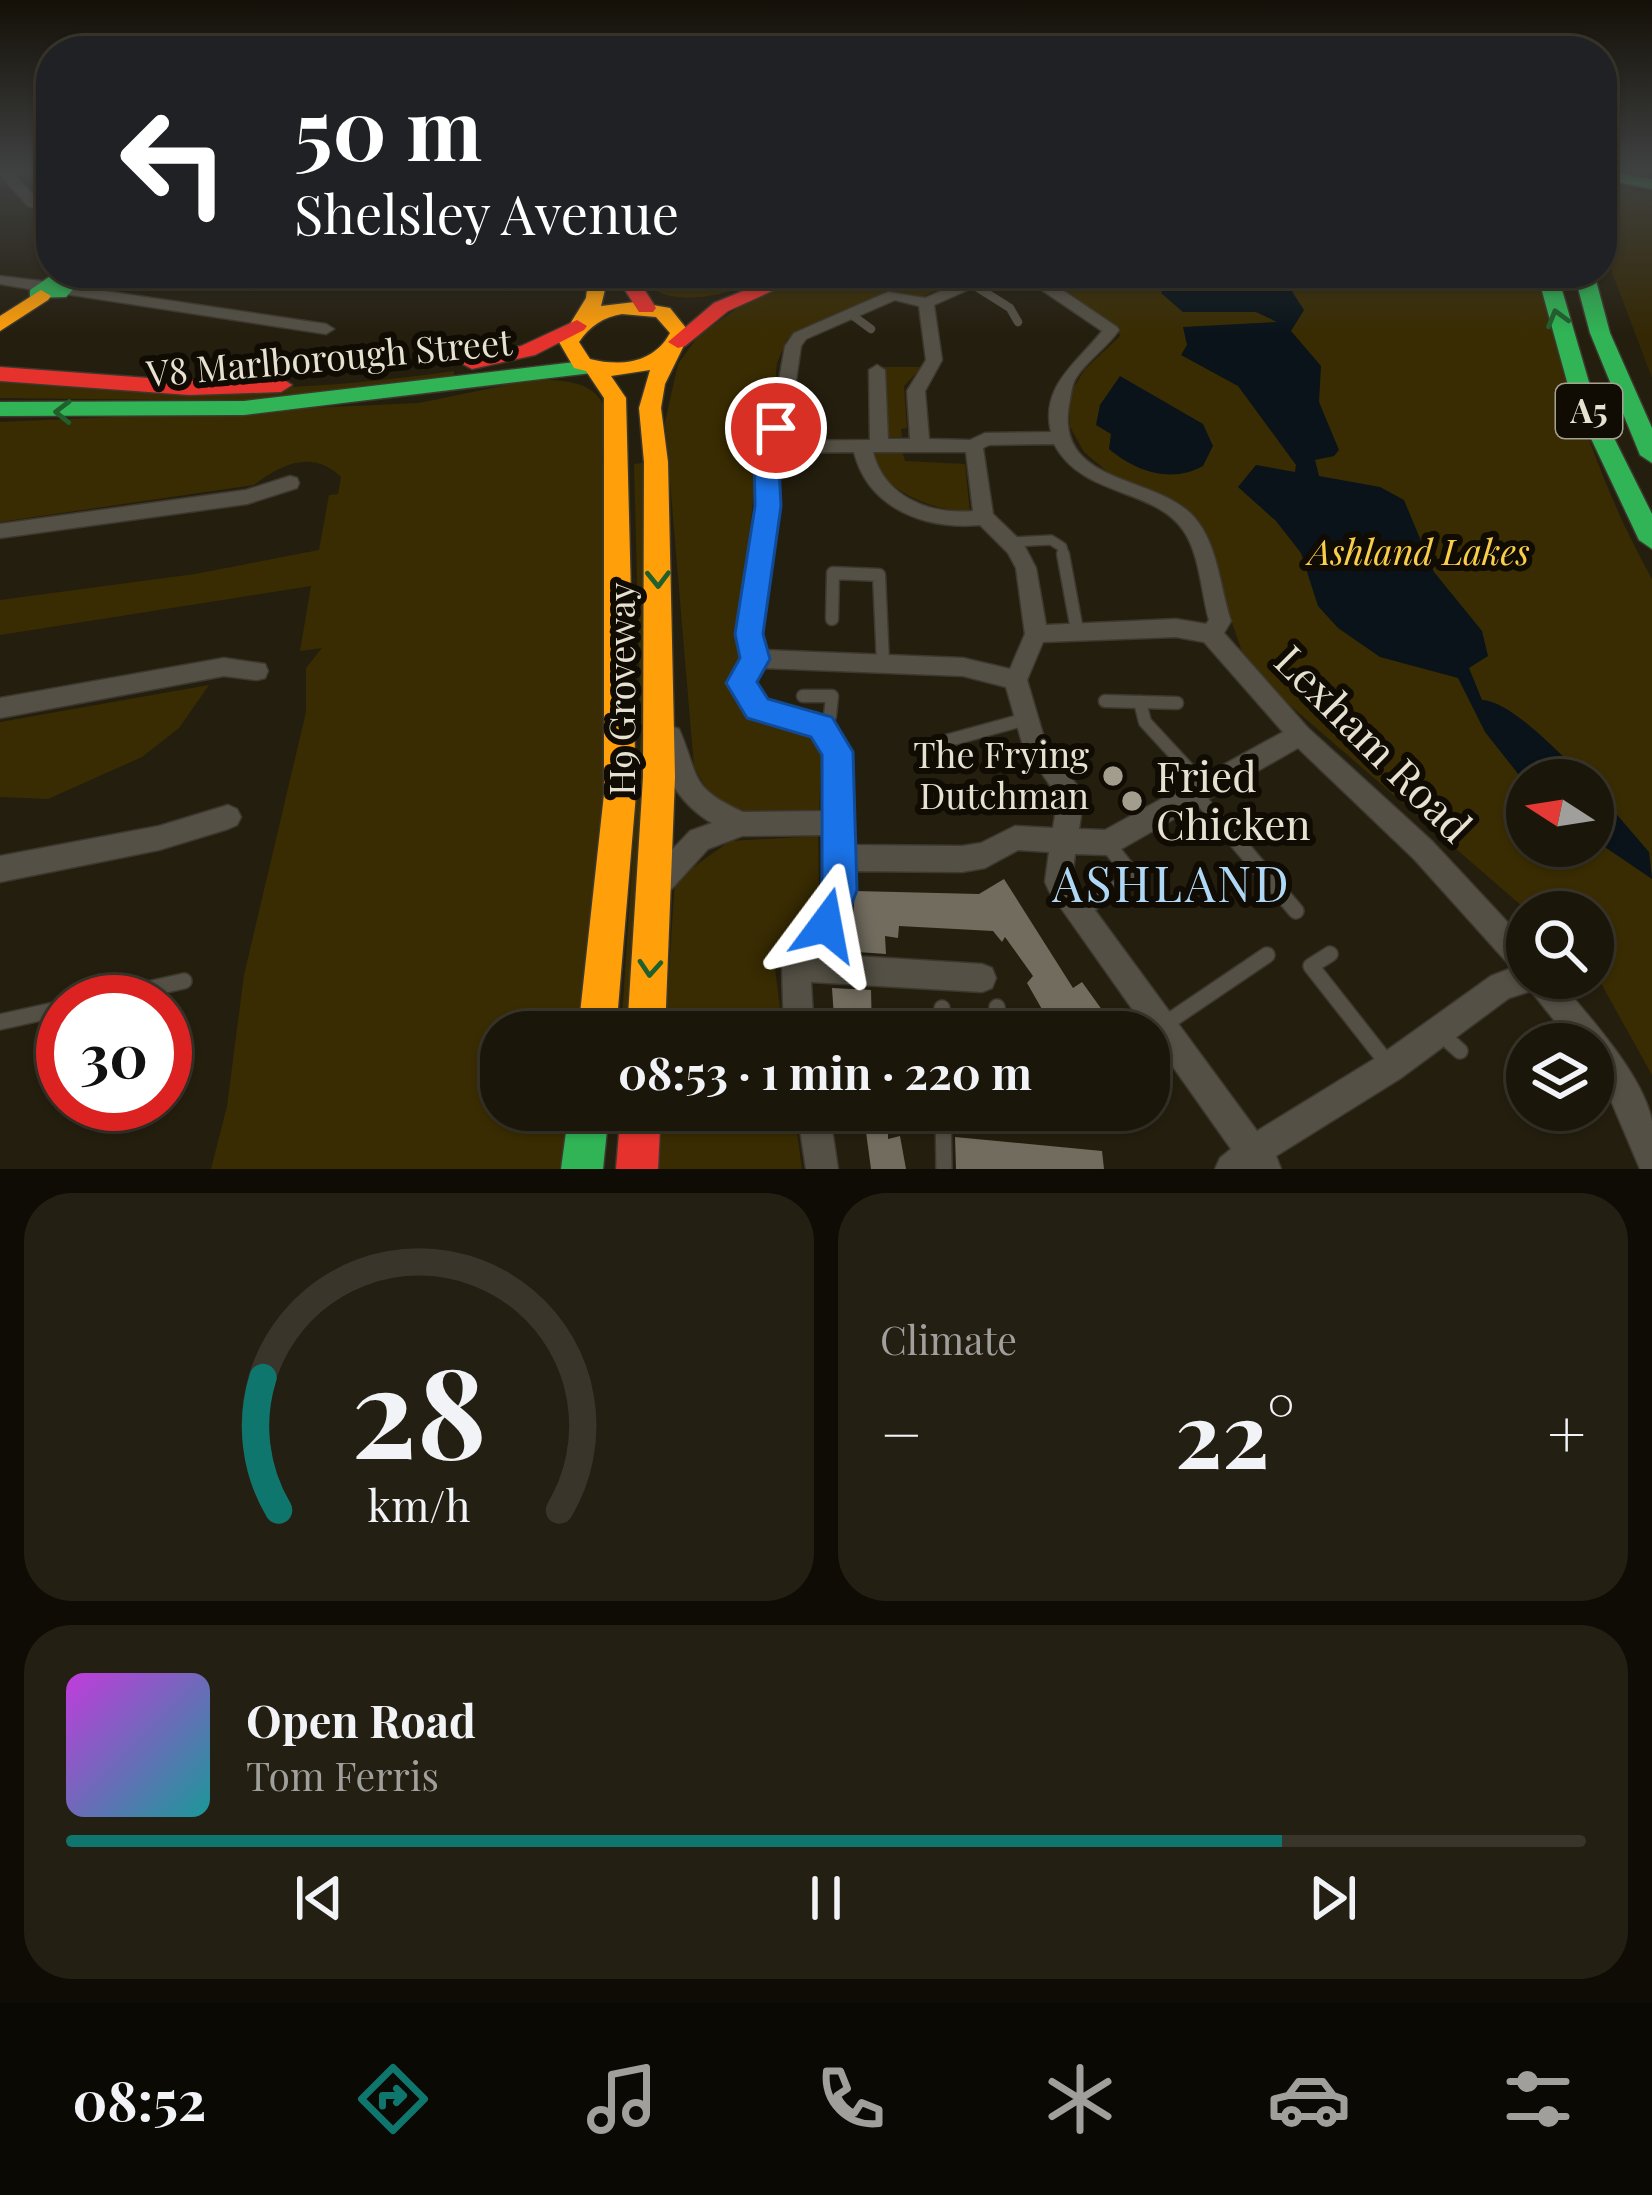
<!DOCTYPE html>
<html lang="en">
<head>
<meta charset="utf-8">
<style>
	body { margin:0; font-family:"Playfair Display",serif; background:#241f13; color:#f1f3f6; height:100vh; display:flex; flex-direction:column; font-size:45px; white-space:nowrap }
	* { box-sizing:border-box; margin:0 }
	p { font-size:39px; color:#a09f9c }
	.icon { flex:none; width:66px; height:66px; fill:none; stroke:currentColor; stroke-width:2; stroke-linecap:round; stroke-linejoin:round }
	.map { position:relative; height:1169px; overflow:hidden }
	.drawer { display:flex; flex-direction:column; gap:24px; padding:24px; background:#0f0c06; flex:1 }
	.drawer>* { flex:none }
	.banner { position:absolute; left:36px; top:36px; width:1581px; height:252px; border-radius:48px; box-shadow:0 3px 9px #0004,0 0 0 3px #39352b; background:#202124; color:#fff; overflow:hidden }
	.needle { width:78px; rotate:282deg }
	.buttons { position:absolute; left:1506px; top:759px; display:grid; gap:24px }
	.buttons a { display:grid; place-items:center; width:108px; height:108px; border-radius:50%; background:#1b160a; box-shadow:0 3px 9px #0004,0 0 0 3px #39352b; font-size:60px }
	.speed { position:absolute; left:36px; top:975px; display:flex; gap:24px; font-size:60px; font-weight:700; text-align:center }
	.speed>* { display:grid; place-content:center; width:156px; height:156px; border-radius:50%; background:#1b160a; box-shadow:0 3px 9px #0004,0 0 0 3px #39352b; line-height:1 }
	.speed .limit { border:18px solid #d22; background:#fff; color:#111 }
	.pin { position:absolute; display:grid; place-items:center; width:102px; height:102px; color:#fff; margin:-51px; border:6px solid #fff; border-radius:50%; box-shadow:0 3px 12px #0007 }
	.me { position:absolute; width:132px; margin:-66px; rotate:13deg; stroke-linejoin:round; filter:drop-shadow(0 0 9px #0008) }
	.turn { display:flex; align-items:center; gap:42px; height:252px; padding:0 60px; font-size:54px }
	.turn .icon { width:156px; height:156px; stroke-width:2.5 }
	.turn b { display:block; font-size:84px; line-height:102px }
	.big { font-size:90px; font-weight:700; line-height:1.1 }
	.drawer .card { flex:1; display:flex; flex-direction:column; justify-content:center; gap:18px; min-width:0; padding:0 42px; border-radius:48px; background:#241f13 }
	.drawer .dial { align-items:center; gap:0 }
	.dial svg { height:312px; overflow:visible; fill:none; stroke:#39352b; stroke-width:7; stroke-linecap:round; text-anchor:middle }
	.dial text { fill:#f1f3f6; stroke:none }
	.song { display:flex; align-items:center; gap:36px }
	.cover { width:144px; height:144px; border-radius:18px; background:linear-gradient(135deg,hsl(290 70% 55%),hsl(180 70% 35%)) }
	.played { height:12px; border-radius:6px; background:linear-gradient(90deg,#0f766e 80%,#39352b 80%) }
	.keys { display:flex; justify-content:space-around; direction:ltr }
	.heat { display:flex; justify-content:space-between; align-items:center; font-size:66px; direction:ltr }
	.drawer .tiles { flex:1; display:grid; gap:24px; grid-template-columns:1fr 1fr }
	.card:last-child { grid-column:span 2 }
	.trip { position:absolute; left:480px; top:1011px; width:690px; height:120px; border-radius:48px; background:#1b160a; box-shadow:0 3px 9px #0004,0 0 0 3px #39352b; font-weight:700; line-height:120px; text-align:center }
	.dock { display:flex; height:192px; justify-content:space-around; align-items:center; background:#0b0904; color:#a09f9c }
	.dock .icon { width:84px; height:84px }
	.dock .selected { color:#0f766e }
	.dock b { font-size:54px; color:#f1f3f6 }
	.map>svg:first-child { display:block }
</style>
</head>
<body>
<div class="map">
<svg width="1652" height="1169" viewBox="0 0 1652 1169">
	<rect width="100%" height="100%" fill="#241e0e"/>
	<polygon fill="#342804" points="1628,189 1652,195 1652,378 1607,259 1602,225 1602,191"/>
	<g fill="#392c02" fill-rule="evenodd">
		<path d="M636,273H749V274L747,287C710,297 662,310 636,273Z"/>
		<path d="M813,273H981L923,296L887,292L787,339L777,363L772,416L762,418L738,640L745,654C705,757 813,695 828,767L821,768L819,815L743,813L710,795L694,767L665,422L678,364L698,336L750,299Z"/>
		<path d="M1029,273H1538C1567,379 1598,483 1652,579V1075L1593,969V912H1529L1248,669L1198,524L1180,503L1110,474L1084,452L1070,427L1069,395L1085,369L1120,336L1115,325ZM1527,780H1593V846H1527Z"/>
		<polygon points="879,367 922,367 904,386 907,428 901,429 902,437 882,437"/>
		<path d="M454,371V378L255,401L0,398V379C153,395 302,393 454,371Z"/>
		<path d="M535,379C583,381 608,385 610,438L603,444L602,462L612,466L609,780L585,1032H501V1110H577L561,1169H211L227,1106L244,975L306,712V668L322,648L300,651L311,586L0,635V600L195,574L319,550L329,495L338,494L341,477C313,449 281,464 254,485L0,522V422L419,403Z"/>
		<path d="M902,451L905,461L965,464L970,513C930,508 902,498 874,468L873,452Z"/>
		<polygon points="643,463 651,640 632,1032 621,1032 641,732 634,464"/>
		<polygon points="209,685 179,728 142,757 48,799 0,797 0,722"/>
		<polygon points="818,836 819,885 775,968 783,1032 665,1032 675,880 730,841"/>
		<polygon points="660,1110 794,1110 802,1169 657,1169"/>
	</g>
	<g fill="#091319">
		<path d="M1173,273H1280L1304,310L1291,331L1321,366L1319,402L1339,450L1334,456L1315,460L1319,476L1380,487L1404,500L1434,572L1482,631L1488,656L1469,668L1482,700C1512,701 1564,758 1587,780H1527V785L1485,732L1458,678L1380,657L1338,628L1318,606L1301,553L1276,521L1238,487L1256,465L1295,472L1296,465L1238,386L1181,355L1187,345L1183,327L1277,322L1256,312H1183L1161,293Z"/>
		<path d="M1120,376L1203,424L1213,446L1203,466C1171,484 1135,471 1109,449L1111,434L1096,425L1100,405Z"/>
		<polygon points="1593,787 1649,852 1652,879 1593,839"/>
	</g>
	<g fill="#726c5f">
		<polygon points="1004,879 1073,988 1082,982 1118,1032 1055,1032 1027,983 1033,976 1005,937 1002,942 993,931 899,926 898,938 885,936 886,954 843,951 843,944 851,943 855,891 979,894"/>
		<polygon points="832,988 871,990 872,1032 835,1032"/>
		<polygon points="863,1110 888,1110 888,1139 900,1136 906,1169 871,1169"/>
		<polygon points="955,1137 1102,1151 1104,1169 956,1169"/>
	</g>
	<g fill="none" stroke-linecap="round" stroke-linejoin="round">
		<g stroke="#3d382e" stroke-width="9">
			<g id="lane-far3">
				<polyline points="972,284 1010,308 1018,322"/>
				<polyline points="852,315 871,329"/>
			</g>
		</g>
		<g stroke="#3d382e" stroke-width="12">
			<polyline id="lane-far2" points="1009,542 1051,540 1062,547 1064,557"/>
		</g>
		<g stroke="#3d382e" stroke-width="15">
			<g id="lane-far1">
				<polyline points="1063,554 1077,630"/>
				<polyline points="832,619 833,573 879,575 883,663"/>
				<polyline points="803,696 832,696 830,716 821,727"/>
				<polyline points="1105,701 1177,703"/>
				<polyline points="1140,702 1145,722 1206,788"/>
				<polyline points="935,744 1026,719"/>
				<polyline points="1196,794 1225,828"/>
			</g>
		</g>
		<g stroke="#3d382e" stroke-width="18">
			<g id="lane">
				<polyline points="1223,825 1296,911"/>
				<polyline points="1082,909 1134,878 1107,843"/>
				<polyline points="1330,954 1311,966 1388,1064"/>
				<polyline points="90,1002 184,981"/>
				<polyline points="997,1007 999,1032"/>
				<polyline points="942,1008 942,1032"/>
				<polyline points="0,1022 63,1008"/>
				<polyline points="1165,1024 1267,955"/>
				<polyline points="1441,1034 1460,1051"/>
				<polyline points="1149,1051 1167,1038"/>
				<polyline points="943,1110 944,1169"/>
			</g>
		</g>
		<g stroke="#3d382e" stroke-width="3">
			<g id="street">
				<polygon points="0,171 10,171 38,200 51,205 51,213 28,206 0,175"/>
				<path d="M982,273H1037L1117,327L1119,330C1107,348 1087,360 1076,378C1071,386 1071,396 1069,405C1055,486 1156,474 1194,517C1218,544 1220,588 1231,621L1224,633L1308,728L1432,841L1527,943V978H1557C1588,1016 1642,1073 1652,1121C1652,1135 1652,1154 1652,1169H1640L1609,1096L1593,1072V1044H1573L1531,991L1509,998L1401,1078L1276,1156L1281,1169H1215L1220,1158L1231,1149L1049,891L1045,882L1049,852L1018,850L985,868L962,872L852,871C853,902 840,929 822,954L982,964L992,968L996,978L992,988L982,992L811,982L814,1032H784L782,967L816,916L825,890L826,835L742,836L708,849L666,895L656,899L646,895L643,886L646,877L690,831L712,823C682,806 651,765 663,729L671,726L679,729C700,777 688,787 743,812L826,811V754L813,734L755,717L739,702L730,683L744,658L738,634L758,506L757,447L773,415L785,346L794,333L888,292L925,298ZM1001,275L1027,280L1102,331C1077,363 1040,386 1051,432L985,433L970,440L929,439L925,391L942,360L934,305ZM895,300L919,306L926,360L907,391L910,439H888L885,370L877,365L869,370L870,440L778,441L791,415L801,346L806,339ZM1054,444C1083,498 1153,487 1183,530C1200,554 1201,592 1209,620L1206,624L1176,619L1046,625L1036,568L1023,543L993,514L983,448L989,445ZM854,452C868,509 926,530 980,525L1008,553L1016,568L1025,634L1010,669L963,658L764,650L760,634L778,506L775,453ZM873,452H966L973,511C930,515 884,497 873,452ZM1176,637L1204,642L1283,732L1105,830L1079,829L1084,795L1045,741L1027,680L1043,642ZM761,668L963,676L1006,687L1023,746L1058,797L1053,828L1015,826L981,843L962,846L852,845L850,752C845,742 838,726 829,720C803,700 773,717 753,683ZM1298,748L1414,859L1512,968L1491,976L1379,1056L1257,1131L1072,879L1075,854L1107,855L1116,852Z"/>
				<polygon points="0,276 41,281 49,286 41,291 0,284"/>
				<polygon points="64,285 326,324 334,329 326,334 59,293 56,290"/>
				<polygon points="290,476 297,478 299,483 297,488 247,504 0,538 0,524 246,490"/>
				<polygon points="224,658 265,664 268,671 265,678 257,680 224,676 0,718 0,698"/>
				<polygon points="228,805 237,809 241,817 237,825 228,829 159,850 0,882 0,856 159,826"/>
				<polygon points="797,1110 829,1110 838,1169 806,1169"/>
			</g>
		</g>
		<g stroke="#3d382e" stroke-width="3">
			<g id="fast">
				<polygon points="1602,171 1652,179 1652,189 1602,179"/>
				<polygon points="1537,273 1557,273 1593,396 1652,514 1652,549 1639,540 1571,396"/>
				<polygon points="1574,273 1594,273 1610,333 1652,428 1652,463 1640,455 1590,333"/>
				<polygon points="52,275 78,284 66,297 30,298 30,290"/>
				<polygon points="592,360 600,362 600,372 244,415 0,416 0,402 244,401"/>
				<polygon points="569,1110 609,1110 603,1169 561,1169"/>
			</g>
		</g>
		<g stroke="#3d382e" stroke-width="3">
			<g id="slow">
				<path d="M589,273H609L601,306L635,302L670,308L690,333L665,384L661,408L668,462L675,777L665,1032H627L643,777L644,462L639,408L650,370L611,376L626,398L636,794L616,1032H578L604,794V398L586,371L574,368L559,342L586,298ZM622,314L656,317L670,333C654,363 621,367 590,359L579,342C590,326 603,317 622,314Z"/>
				<polygon points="41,290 51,296 48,300 0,331 0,316"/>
			</g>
		</g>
		<g stroke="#3d382e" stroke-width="3">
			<g id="jam">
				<polygon points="614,273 634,273 656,308 653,312 639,312"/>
				<polygon points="786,273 812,273 728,311 685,346 678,348 668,342 714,303"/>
				<polygon points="577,320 587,326 584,330 535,355 472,369 461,363 464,358 521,346"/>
				<polygon points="0,367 189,381 281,378 292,385 281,392 189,395 0,381"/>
				<polygon points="621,1110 661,1110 658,1169 616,1169"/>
			</g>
		</g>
		<use href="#lane-far3" stroke="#545045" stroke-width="8"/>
		<use href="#lane-far2" stroke="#545045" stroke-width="9"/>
		<use href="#lane-far1" stroke="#545045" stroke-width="12"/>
		<use href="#lane" stroke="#545045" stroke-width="15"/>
		<use href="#street" fill="#545045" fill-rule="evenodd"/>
		<use href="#fast" fill="#30b455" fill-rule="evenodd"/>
		<use href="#slow" fill="#ff9f0a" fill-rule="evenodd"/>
		<use href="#jam" fill="#e5322d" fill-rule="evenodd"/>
	</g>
	<defs><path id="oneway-chevron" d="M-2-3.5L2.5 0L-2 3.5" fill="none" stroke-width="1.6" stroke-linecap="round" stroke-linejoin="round" transform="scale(3)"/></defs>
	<g stroke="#20602c">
		<use href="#oneway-chevron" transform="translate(1557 318) rotate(-106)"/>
		<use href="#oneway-chevron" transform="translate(63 412) rotate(-179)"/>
		<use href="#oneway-chevron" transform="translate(658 579) rotate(89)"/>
		<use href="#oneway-chevron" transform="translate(650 968) rotate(94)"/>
	</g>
	<linearGradient id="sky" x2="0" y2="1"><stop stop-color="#141008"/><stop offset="0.51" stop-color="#3f4141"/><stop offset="1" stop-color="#3f4141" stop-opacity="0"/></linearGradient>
	<rect width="1652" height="334" fill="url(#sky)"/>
	<polygon fill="#1a73e8" stroke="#114b97" stroke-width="3" points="776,420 787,428 778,446 781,506 763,634 770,659 757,682 768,699 832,717 853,752 857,890 839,938 826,943 814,938 808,925 822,890 822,755 811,737 747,718 726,683 740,658 735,634 755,506 754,446 768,422"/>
	<g fill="#a39d8d" stroke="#100c03" stroke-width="4.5">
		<circle cx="1113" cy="776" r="12"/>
		<circle cx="1132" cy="801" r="12"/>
	</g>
	<g text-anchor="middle" stroke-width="12" stroke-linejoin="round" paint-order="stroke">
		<rect fill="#100c03" stroke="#a6a193" stroke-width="3" x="1556" y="384" width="66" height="54" rx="9"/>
		<g font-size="33" font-weight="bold" fill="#e7e1d1">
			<text x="1589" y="423">A5</text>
		</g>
		<g font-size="36" fill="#e7e1d1" stroke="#100c03">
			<text transform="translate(329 358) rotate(-5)" y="13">V8 Marlborough Street</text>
			<text transform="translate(622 689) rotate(-90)" y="13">H9 Groveway</text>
		</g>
		<g font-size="36" font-style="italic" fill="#face4a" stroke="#100c03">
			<text x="1419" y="565">Ashland Lakes</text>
		</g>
		<g font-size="36" fill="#e7e1d1" stroke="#100c03" text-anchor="end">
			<text x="1089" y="768">The Frying<tspan x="1089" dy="41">Dutchman</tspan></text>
		</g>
		<g font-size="42" fill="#e7e1d1" stroke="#100c03">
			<text transform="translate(1373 744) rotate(45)" y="15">Lexham Road</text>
		</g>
		<g font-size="42" fill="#e7e1d1" stroke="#100c03" text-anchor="start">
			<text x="1156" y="792">Fried<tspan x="1156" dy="48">Chicken</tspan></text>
		</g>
		<g font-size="48" letter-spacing="3" fill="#afd8f6" stroke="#100c03">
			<text x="1172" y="902">ASHLAND</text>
		</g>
	</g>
</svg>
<div class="buttons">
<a><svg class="needle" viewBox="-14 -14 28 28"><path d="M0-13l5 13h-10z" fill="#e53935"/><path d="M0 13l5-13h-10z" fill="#a09f9c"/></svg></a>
<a><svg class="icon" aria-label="search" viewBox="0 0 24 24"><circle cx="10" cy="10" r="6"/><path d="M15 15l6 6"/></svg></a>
<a><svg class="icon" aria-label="layers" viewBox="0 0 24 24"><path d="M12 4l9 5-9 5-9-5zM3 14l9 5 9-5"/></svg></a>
</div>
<div class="speed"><div class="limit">30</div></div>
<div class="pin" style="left:776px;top:428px;background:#d93025"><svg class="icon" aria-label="arrive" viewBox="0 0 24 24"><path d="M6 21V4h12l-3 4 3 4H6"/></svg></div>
<svg class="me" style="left:826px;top:925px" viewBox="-20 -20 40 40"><path d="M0-17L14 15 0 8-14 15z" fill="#1a73e8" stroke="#fff" stroke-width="4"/></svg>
<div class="trip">08:53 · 1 min · 220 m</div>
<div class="banner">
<div class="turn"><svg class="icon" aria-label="left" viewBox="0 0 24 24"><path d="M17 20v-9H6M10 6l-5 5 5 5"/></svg><div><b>50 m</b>Shelsley Avenue</div></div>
</div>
</div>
<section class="drawer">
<div class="tiles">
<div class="card dial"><svg viewBox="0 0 100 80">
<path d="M14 69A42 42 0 1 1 86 69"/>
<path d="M14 69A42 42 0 0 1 10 35" stroke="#0f766e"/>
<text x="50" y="56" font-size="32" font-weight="700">28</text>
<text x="50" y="72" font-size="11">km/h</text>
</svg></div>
<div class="card"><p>Climate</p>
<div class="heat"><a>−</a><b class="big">22°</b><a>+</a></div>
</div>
<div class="card">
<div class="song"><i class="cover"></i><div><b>Open Road</b><p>Tom Ferris</p></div></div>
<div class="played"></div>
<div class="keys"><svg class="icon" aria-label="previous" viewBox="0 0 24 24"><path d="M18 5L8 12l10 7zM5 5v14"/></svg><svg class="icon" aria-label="pause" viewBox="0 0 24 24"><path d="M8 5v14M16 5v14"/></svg><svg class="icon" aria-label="next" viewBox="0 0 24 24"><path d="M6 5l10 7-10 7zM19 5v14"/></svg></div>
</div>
</div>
</section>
<nav class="dock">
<b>08:52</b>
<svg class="icon selected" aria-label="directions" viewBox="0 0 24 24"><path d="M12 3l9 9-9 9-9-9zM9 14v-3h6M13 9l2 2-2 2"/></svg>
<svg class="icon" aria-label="music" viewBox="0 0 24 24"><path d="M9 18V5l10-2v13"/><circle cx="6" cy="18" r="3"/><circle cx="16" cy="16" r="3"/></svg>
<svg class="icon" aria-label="phone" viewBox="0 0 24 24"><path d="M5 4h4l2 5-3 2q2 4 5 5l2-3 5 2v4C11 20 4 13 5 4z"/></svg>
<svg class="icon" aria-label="climate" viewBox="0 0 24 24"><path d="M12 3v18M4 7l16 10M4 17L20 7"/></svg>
<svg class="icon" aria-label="car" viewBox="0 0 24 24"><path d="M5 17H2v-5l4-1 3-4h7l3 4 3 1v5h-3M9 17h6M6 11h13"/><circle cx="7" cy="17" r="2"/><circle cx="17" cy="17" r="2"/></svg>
<svg class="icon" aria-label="filters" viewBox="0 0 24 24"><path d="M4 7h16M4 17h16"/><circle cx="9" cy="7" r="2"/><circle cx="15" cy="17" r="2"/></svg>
</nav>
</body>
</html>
